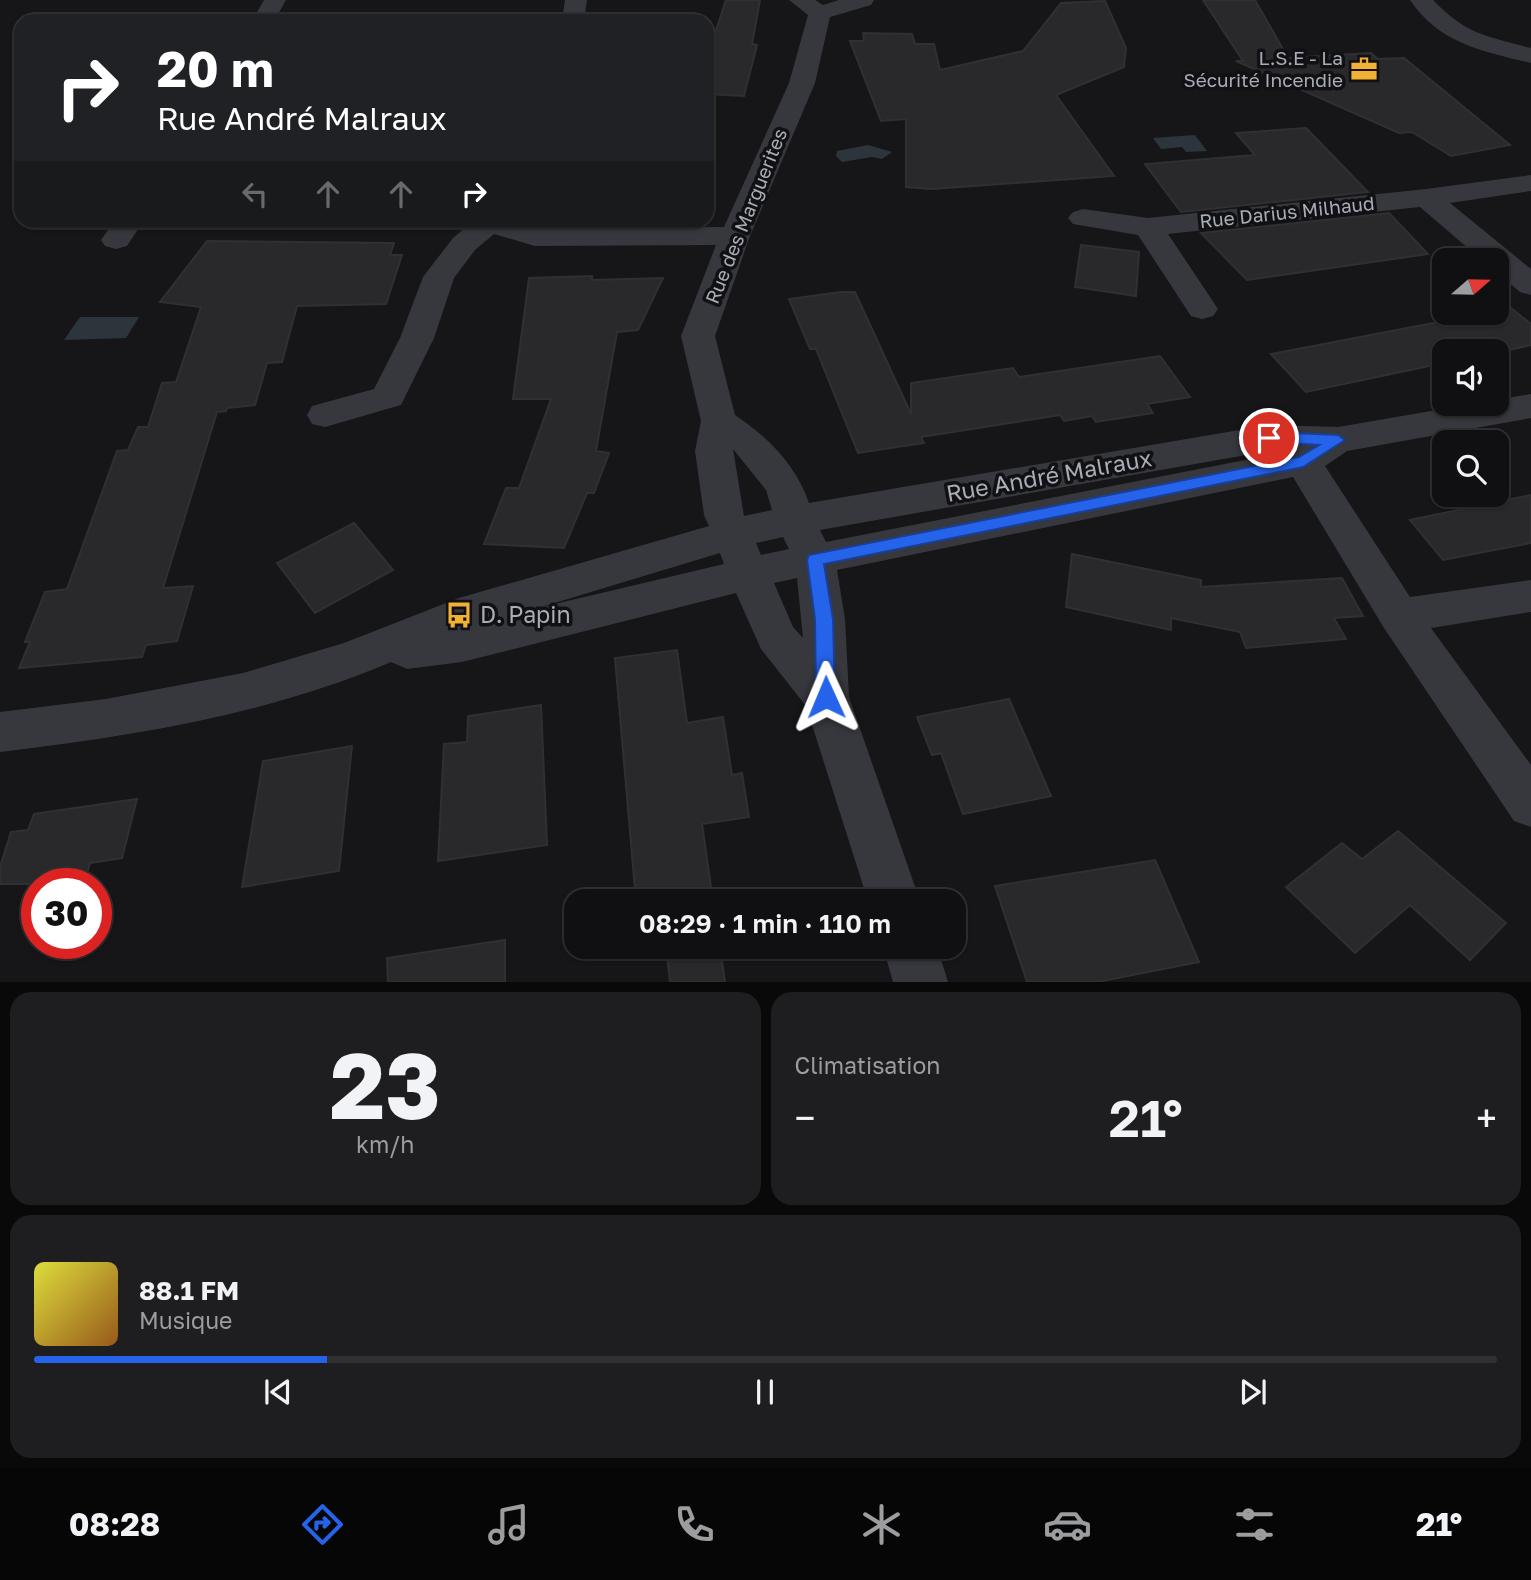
<!DOCTYPE html>
<html lang="fr">
<head>
<meta charset="utf-8">
<style>
	body { margin:0; font-family:"Golos Text",sans-serif; background:#1e1e20; color:#f1f3f6; height:100vh; display:flex; flex-direction:column; font-size:26px; white-space:nowrap }
	* { box-sizing:border-box; margin:0 }
	p { font-size:23px; color:#9c9d9f }
	.icon { flex:none; width:38px; height:38px; fill:none; stroke:currentColor; stroke-width:2; stroke-linecap:round; stroke-linejoin:round }
	.map { position:relative; height:982px; overflow:hidden }
	.details { display:flex; flex-direction:column; gap:10px; padding:10px; background:#09090a; flex:1 }
	.details>* { flex:none }
	.banner { position:absolute; left:14px; top:14px; width:700px; height:214px; border-radius:21px; box-shadow:0 2px 5px #0004,0 0 0 2px #303032; background:#202124; color:#fff; overflow:hidden }
	.needle { width:46px; rotate:70deg }
	.buttons { position:absolute; left:1432px; top:248px; display:grid; gap:14px }
	.buttons a { display:grid; place-items:center; width:77px; height:77px; border-radius:14px; background:#101012; box-shadow:0 2px 5px #0004,0 0 0 2px #303032; font-size:35px }
	.speed { position:absolute; left:21px; top:868px; display:flex; gap:14px; font-size:35px; font-weight:700; text-align:center }
	.speed>* { display:grid; place-content:center; width:91px; height:91px; border-radius:50%; background:#101012; box-shadow:0 2px 5px #0004,0 0 0 2px #303032; line-height:1 }
	.speed .limit { border:10px solid #d22; background:#fff; color:#111 }
	.pin { position:absolute; display:grid; place-items:center; width:60px; height:60px; color:#fff; margin:-30px; border:4px solid #fff; border-radius:50%; box-shadow:0 2px 7px #0007 }
	.me { position:absolute; width:77px; margin:-38px; rotate:359deg; stroke-linejoin:round; filter:drop-shadow(0 0 5px #0008) }
	.turn { display:flex; align-items:center; gap:24px; height:147px; padding:0 28px; font-size:32px }
	.turn .icon { width:91px; height:91px; stroke-width:2.5 }
	.turn b { display:block; font-size:49px; line-height:60px }
	.lanes { display:flex; align-items:center; height:66px; padding:0 28px; background:#0003; justify-content:center; gap:35px; direction:ltr }
	.lanes .off { opacity:.35 }
	.big { font-size:52px; font-weight:600; line-height:1.1 }
	.details .tile { flex:1; display:flex; flex-direction:column; justify-content:center; gap:10px; min-width:0; padding:0 24px; border-radius:21px; background:#1e1e20 }
	.details .dial { align-items:center; gap:0 }
	.dial b { font-size:91px; line-height:1 }
	.song { display:flex; align-items:center; gap:21px }
	.cover { width:84px; height:84px; border-radius:10px; background:linear-gradient(135deg,hsl(60 70% 55%),hsl(30 70% 35%)) }
	.played { height:7px; border-radius:4px; background:linear-gradient(90deg,#2563eb 20%,#303032 20%) }
	.keys { display:flex; justify-content:space-around; direction:ltr }
	.heat { display:flex; justify-content:space-between; align-items:center; font-size:38px; direction:ltr }
	.details .tiles { flex:1; display:grid; gap:10px; grid-template-columns:1fr 1fr }
	.tile:last-child { grid-column:span 2 }
	.trip { position:absolute; left:564px; top:889px; width:402px; height:70px; border-radius:21px; background:#101012; box-shadow:0 2px 5px #0004,0 0 0 2px #303032; font-weight:600; line-height:70px; text-align:center }
	.menu { display:flex; height:112px; justify-content:space-around; align-items:center; background:#060607; color:#9c9d9f }
	.menu .icon { width:49px; height:49px }
	.menu .selected { color:#2563eb }
	.menu b { font-size:32px; color:#f1f3f6 }
	.map>svg:first-child { display:block }
</style>
</head>
<body>
<div class="map">
<svg width="1531" height="982" viewBox="0 0 1531 982">
	<rect width="100%" height="100%" fill="#161618"/>
	<g fill="#2c353c">
		<polygon points="1195,135 1207,151 1186,152 1182,147 1161,149 1153,138"/>
		<polygon points="868,145 892,152 882,159 872,157 842,162 836,156 837,151"/>
		<polygon points="80,317 139,317 126,338 64,340"/>
	</g>
	<g fill="#29292c" stroke="#303034" stroke-width="2">
		<polygon points="726,0 760,0 752,44 757,45 744,96 707,94 707,58"/>
		<polygon points="1203,0 1255,0 1288,58 1371,53 1378,59 1404,58 1510,145 1451,156 1412,132 1399,133 1236,61 1243,61"/>
		<polygon points="1105,1 1126,48 1124,67 1056,95 1114,176 931,189 906,187 906,119 881,121 850,41 864,41 863,33 912,34 915,44 934,44 940,70 1023,51 1061,3"/>
		<polygon points="1306,128 1368,192 1181,212 1145,164 1255,155 1236,133"/>
		<polygon points="1389,213 1428,254 1247,280 1201,233"/>
		<polygon points="207,241 394,243 390,255 402,255 386,304 297,306 282,362 267,363 255,405 227,408 226,411 217,412 163,588 193,586 177,641 146,645 142,657 19,668 30,642 25,642 45,592 67,589 117,451 128,450 138,427 148,427 162,383 176,382 201,307 160,302"/>
		<polygon points="1081,245 1139,252 1136,296 1075,287"/>
		<polygon points="592,276 592,280 663,278 638,330 617,332 596,451 609,453 594,493 587,493 564,548 484,544 506,488 519,488 551,399 513,399 529,278"/>
		<polygon points="841,292 855,292 911,414 911,383 1013,368 1019,377 1160,356 1190,397 1147,404 1153,413 1096,422 1092,416 1064,421 1060,415 921,437 924,443 858,453 816,349 810,349 789,299"/>
		<polygon points="1511,308 1531,324 1531,345 1496,353 1444,352 1444,363 1306,392 1271,354"/>
		<polygon points="1531,495 1531,543 1443,560 1410,520"/>
		<polygon points="354,523 393,570 315,613 277,563"/>
		<polygon points="1072,554 1201,580 1201,587 1342,578 1363,616 1334,618 1346,639 1246,648 1240,632 1171,618 1171,630 1066,607"/>
		<polygon points="677,650 687,723 723,717 732,775 742,773 749,817 702,824 713,901 636,901 615,658"/>
		<polygon points="1009,699 1051,796 963,814 941,753 932,755 917,717"/>
		<polygon points="541,705 547,845 438,861 444,744 467,742 468,716"/>
		<polygon points="352,746 339,871 242,887 263,761"/>
		<polygon points="137,799 122,858 90,863 84,884 0,884 0,867 11,832 28,830 34,814"/>
		<polygon points="1398,831 1506,923 1470,960 1410,905 1355,953 1286,887 1342,843 1362,859"/>
		<polygon points="1155,860 1199,962 1097,982 1027,982 995,886"/>
		<polygon points="505,940 505,982 388,982 387,958"/>
		<polygon points="666,947 720,947 725,982 670,982"/>
	</g>
	<g fill="none" stroke-linecap="round" stroke-linejoin="round">
		<g fill="#37383d" fill-rule="evenodd">
			<polygon points="264,0 286,0 274,21 252,21"/>
			<polygon points="565,0 587,0 584,21 562,21"/>
			<path d="M789,0H815L823,5L839,0H874L871,5L830,17L815,83L750,236L715,336L735,415C768,437 796,465 809,503L1269,425L1338,427L1472,404H1496V400L1531,394V418L1347,451L1325,466L1410,597L1531,580V612L1431,628L1531,765V827L1514,821L1384,628L1293,477L837,570L845,619L849,697L920,901H868L806,706L761,649L736,593L462,662L407,669L391,662C267,715 132,736 0,752V712L106,699L243,673L344,643L459,598L709,526L704,515L695,451L701,421L681,336L716,245L535,246L494,234L475,250L454,278L434,338L401,405L325,427L312,424L307,415L312,406L374,389L400,338L423,277L453,238L474,220H511L537,228L724,227L789,83L808,15ZM733,449L766,490L772,510L744,516ZM1269,451H1291L826,542L820,530ZM783,537L789,549L761,555L756,543ZM720,553L724,564L538,608ZM797,578L803,638L793,627L774,583Z"/>
			<path d="M1410,0H1433C1467,35 1486,36 1531,48V63C1482,51 1440,44 1410,0Z"/>
			<polygon points="1531,175 1531,191 1450,203 1531,269 1531,295 1520,292 1496,272 1496,261 1483,261 1420,207 1168,234 1218,309 1213,316 1202,319 1191,316 1138,235 1073,224 1068,218 1073,212 1083,209 1148,218 1426,189"/>
			<polygon points="115,220 144,220 127,246 116,249 105,246 101,240"/>
			<polygon points="883,947 937,947 948,982 893,982"/>
		</g>
	</g>
	<polygon fill="#2563eb" stroke="#184099" stroke-width="2" points="1269,432 1338,435 1345,440 1303,467 824,564 833,619 835,697 832,703 826,705 819,703 816,697 815,619 807,560 809,555 1299,457 1319,445 1263,441 1261,438"/>
	<defs>
		<g id="office-bare" transform="scale(2.1)"><path d="M-6-3h4V-5.5h4V-3h4V5H-6ZM-1-4.5V-3h2v-1.5ZM-6 0V1H6V0Z" fill="#f2b134" stroke="#111113" stroke-width="2.5" paint-order="stroke"/></g>
		<g id="bus-bare" transform="scale(2.1)"><path d="M-5-6H5V4H4V6H2V4H-2V6H-4V4H-5ZM-3.5-4V0h7V-4ZM-3.5 1.2v1.5H-2V1.2ZM2 1.2v1.5H3.5V1.2Z" fill="#f2b134" stroke="#111113" stroke-width="2.5" paint-order="stroke"/></g>
	</defs>
	<g fill-rule="evenodd">
		<use href="#office-bare" x="1364" y="69"/>
		<use href="#bus-bare" x="459" y="615"/>
	</g>
	<g text-anchor="middle" stroke-width="7" stroke-linejoin="round" paint-order="stroke">
		<g font-size="19" fill="#a8adb8" stroke="#111113" text-anchor="end">
			<text x="1343" y="65">L.S.E - La<tspan x="1343" dy="22">Sécurité Incendie</tspan></text>
		</g>
		<g font-size="19" fill="#a8adb8" stroke="#111113">
			<text transform="translate(1287 212) rotate(-6)" y="7">Rue Darius Milhaud</text>
			<text transform="translate(746 216) rotate(-68)" y="7">Rue des Marguerites</text>
		</g>
		<g font-size="23" fill="#a8adb8" stroke="#111113">
			<text transform="translate(1049 476) rotate(-10)" y="8">Rue André Malraux</text>
		</g>
		<g font-size="23" fill="#a8adb8" stroke="#111113" text-anchor="start">
			<text x="480" y="623">D. Papin</text>
		</g>
	</g>
</svg>
<div class="buttons">
<a><svg class="needle" viewBox="-14 -14 28 28"><path d="M0-13l5 13h-10z" fill="#e53935"/><path d="M0 13l5-13h-10z" fill="#9c9d9f"/></svg></a>
<a><svg class="icon" aria-label="sound" viewBox="0 0 24 24"><path d="M4 9h4l5-4v14l-5-4H4zM17 9q2 3 0 6"/></svg></a>
<a><svg class="icon" aria-label="search" viewBox="0 0 24 24"><circle cx="10" cy="10" r="6"/><path d="M15 15l6 6"/></svg></a>
</div>
<div class="speed"><div class="limit">30</div></div>
<div class="pin" style="left:1269px;top:438px;background:#d93025"><svg class="icon" aria-label="arrive" viewBox="0 0 24 24"><path d="M6 21V4h12l-3 4 3 4H6"/></svg></div>
<svg class="me" style="left:826px;top:697px" viewBox="-20 -20 40 40"><path d="M0-17L14 15 0 8-14 15z" fill="#2563eb" stroke="#fff" stroke-width="4"/></svg>
<div class="trip">08:29 · 1 min · 110 m</div>
<div class="banner">
<div class="turn"><svg class="icon" aria-label="right" viewBox="0 0 24 24"><path d="M7 20v-9h11M14 6l5 5-5 5"/></svg><div><b>20 m</b>Rue André Malraux</div></div>
<div class="lanes"><svg class="icon off" aria-label="left" viewBox="0 0 24 24"><path d="M17 20v-9H6M10 6l-5 5 5 5"/></svg><svg class="icon off" aria-label="ahead" viewBox="0 0 24 24"><path d="M12 20V5M6 11l6-6 6 6"/></svg><svg class="icon off" aria-label="ahead" viewBox="0 0 24 24"><path d="M12 20V5M6 11l6-6 6 6"/></svg><svg class="icon" aria-label="right" viewBox="0 0 24 24"><path d="M7 20v-9h11M14 6l5 5-5 5"/></svg></div>
</div>
</div>
<section class="details">
<div class="tiles">
<div class="tile dial"><b>23</b><p>km/h</p></div>
<div class="tile"><p>Climatisation</p>
<div class="heat"><a>−</a><b class="big">21°</b><a>+</a></div>
</div>
<div class="tile">
<div class="song"><i class="cover"></i><div><b>88.1 FM</b><p>Musique</p></div></div>
<div class="played"></div>
<div class="keys"><svg class="icon" aria-label="previous" viewBox="0 0 24 24"><path d="M18 5L8 12l10 7zM5 5v14"/></svg><svg class="icon" aria-label="pause" viewBox="0 0 24 24"><path d="M8 5v14M16 5v14"/></svg><svg class="icon" aria-label="next" viewBox="0 0 24 24"><path d="M6 5l10 7-10 7zM19 5v14"/></svg></div>
</div>
</div>
</section>
<nav class="menu">
<b>08:28</b>
<svg class="icon selected" aria-label="directions" viewBox="0 0 24 24"><path d="M12 3l9 9-9 9-9-9zM9 14v-3h6M13 9l2 2-2 2"/></svg>
<svg class="icon" aria-label="music" viewBox="0 0 24 24"><path d="M9 18V5l10-2v13"/><circle cx="6" cy="18" r="3"/><circle cx="16" cy="16" r="3"/></svg>
<svg class="icon" aria-label="phone" viewBox="0 0 24 24"><path d="M5 4h4l2 5-3 2q2 4 5 5l2-3 5 2v4C11 20 4 13 5 4z"/></svg>
<svg class="icon" aria-label="climate" viewBox="0 0 24 24"><path d="M12 3v18M4 7l16 10M4 17L20 7"/></svg>
<svg class="icon" aria-label="car" viewBox="0 0 24 24"><path d="M5 17H2v-5l4-1 3-4h7l3 4 3 1v5h-3M9 17h6M6 11h13"/><circle cx="7" cy="17" r="2"/><circle cx="17" cy="17" r="2"/></svg>
<svg class="icon" aria-label="filters" viewBox="0 0 24 24"><path d="M4 7h16M4 17h16"/><circle cx="9" cy="7" r="2"/><circle cx="15" cy="17" r="2"/></svg>
<b>21°</b>
</nav>
</body>
</html>
